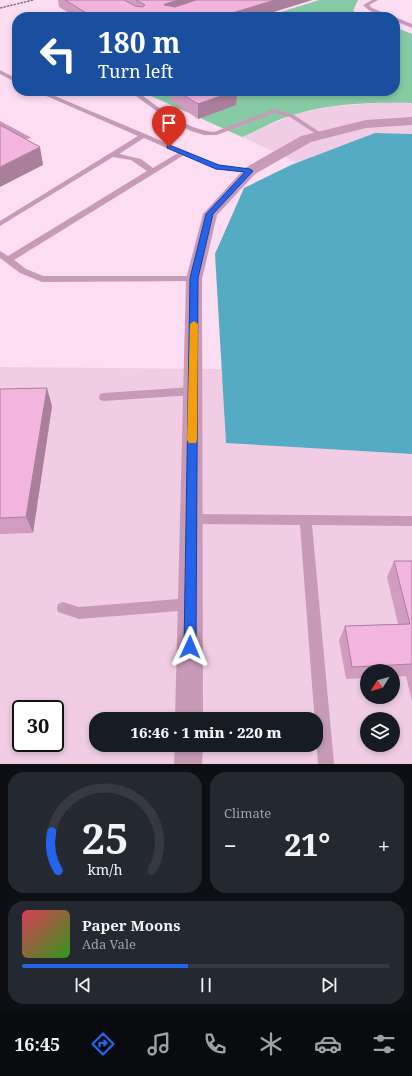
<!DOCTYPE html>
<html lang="en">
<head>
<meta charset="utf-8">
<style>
	body { margin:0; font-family:"Noto Serif",serif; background:#242831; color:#f1f3f6; height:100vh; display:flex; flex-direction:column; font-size:15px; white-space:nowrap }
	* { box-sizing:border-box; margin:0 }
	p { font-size:13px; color:#9ea1a6 }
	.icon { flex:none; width:22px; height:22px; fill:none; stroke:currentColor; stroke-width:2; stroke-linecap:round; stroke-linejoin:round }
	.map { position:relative; height:764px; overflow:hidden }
	.sheet { display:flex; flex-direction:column; gap:8px; padding:8px; background:#0d0f14; flex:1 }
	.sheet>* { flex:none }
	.guide { position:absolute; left:12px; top:12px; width:388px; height:84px; border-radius:16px; box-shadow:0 2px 6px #0003; background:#1a4fa0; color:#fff; overflow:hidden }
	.needle { width:26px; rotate:233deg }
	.controls { position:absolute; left:360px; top:664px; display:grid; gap:8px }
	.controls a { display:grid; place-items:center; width:40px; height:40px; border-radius:50%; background:#171b24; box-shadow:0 2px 6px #0003; font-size:20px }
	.speed { position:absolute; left:12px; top:700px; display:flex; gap:8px; font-size:20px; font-weight:700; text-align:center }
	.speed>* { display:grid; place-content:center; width:52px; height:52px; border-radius:50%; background:#171b24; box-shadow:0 2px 6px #0003; line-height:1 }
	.speed .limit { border:2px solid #111; border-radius:6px; background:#fff; color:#111 }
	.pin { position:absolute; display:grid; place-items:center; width:34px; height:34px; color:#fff; margin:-41px -17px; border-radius:50% 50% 50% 0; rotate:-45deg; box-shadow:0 0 4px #0007 }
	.pin .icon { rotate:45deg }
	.me { position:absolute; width:44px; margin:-22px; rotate:1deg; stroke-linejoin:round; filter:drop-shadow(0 0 3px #0008) }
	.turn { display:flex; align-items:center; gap:14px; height:84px; padding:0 20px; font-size:18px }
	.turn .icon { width:52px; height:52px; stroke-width:2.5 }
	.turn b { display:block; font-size:28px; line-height:34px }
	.big { font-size:30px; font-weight:800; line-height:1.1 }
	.sheet .card { flex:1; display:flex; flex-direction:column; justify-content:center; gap:6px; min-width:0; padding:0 14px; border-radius:16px; background:#242831 }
	.sheet .dial { align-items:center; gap:0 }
	.dial svg { height:104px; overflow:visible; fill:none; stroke:#363941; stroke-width:7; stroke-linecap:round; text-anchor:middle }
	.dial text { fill:#f1f3f6; stroke:none }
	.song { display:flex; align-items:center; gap:12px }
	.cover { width:48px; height:48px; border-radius:6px; background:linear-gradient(135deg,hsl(350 70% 55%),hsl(110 70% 35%)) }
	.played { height:4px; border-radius:2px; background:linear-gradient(90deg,#2563eb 45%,#363941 45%) }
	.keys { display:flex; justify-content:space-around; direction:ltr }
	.heat { display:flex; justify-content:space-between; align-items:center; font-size:22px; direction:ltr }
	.sheet .tiles { flex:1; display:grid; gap:8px; grid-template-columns:1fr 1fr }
	.card:last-child { grid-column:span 2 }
	.trip { position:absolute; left:89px; top:712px; width:234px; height:40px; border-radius:16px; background:#171b24; box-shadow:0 2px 6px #0003; font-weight:800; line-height:40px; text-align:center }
	.tab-bar { display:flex; height:64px; justify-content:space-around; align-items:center; background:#090b0e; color:#9ea1a6 }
	.tab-bar .icon { width:28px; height:28px }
	.tab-bar .on { color:#2563eb }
	.tab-bar b { font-size:18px; color:#f1f3f6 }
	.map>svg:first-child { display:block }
</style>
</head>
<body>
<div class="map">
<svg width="412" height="764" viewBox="0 0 412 764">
	<rect width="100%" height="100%" fill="#fdddf2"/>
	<g fill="#f0cde4" fill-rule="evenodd">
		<polygon points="387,102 412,103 412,134 375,133 298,163 242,137 295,114 330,107"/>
		<path d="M0,367L222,369L226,443L412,454V764H0ZM367,671H393V697H367ZM21,709H55V743H21ZM96,719H316V745H96ZM367,719H393V745H367Z"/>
	</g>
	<g fill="#86cba4">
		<polygon points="319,0 358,0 353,11 369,17 265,17"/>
		<path d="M395,27L412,34V103C374,102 333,103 296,114C277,119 259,130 242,137L140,91H395Z"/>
	</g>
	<polygon fill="#55abc3" points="375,133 412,134 412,454 226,443 215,254 244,188 291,165"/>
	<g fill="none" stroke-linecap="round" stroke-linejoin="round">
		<polyline stroke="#897182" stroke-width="1.5" stroke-dasharray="2.5 1" stroke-linecap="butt" points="0,8 33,0"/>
		<g fill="#c79ab8" fill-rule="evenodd">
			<path d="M372,0H378L369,5L372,8L394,17C383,17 370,13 363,5Z"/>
			<polygon points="395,17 412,24 412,28 395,21"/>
			<polygon points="0,70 17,79 17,83 0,74"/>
			<path d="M35,91H43L219,165L250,169L254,171L250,173L215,169L184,155L14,260L26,269L43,276H194L198,279L197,281L42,282L20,273L0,258V251L8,256L147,171L131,160L113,157L0,226V221L138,136ZM144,138L178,153L153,168L141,159L119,154Z"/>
			<path d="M129,91H136C160,108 184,129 214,132L274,109L294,115L324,135L319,136L290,117L274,113L217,135H204L191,131L169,120Z"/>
			<polygon points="0,121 30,137 31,138 26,139 0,126"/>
			<polygon points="193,387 197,388 198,391 197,394 193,395 104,401 100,400 99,397 100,394 104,393"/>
			<polygon points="191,514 412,516 412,526 312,525 334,764 318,764 300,525 191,524 187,523 185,519 187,515"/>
			<polygon points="191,598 196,600 197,604 196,608 191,610 79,619 58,612 57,608 58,604 63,602 79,607"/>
		</g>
		<g fill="#c79ab8" fill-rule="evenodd">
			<polygon points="412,117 412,125 366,128 311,142 255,174 217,215 202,279 203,719 175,719 186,279 203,214 245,168 301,136 366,120"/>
			<polygon points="175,745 203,745 202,764 174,764"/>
		</g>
	</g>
	<g fill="#d19cc0">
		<polygon points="58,0 312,0 257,17 75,17 59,7"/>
		<polygon points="169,91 237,91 236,105 198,119 170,100"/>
		<polygon points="0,389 52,406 33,533 0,534"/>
		<polygon points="394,561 412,561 412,701 406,676 393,677 393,671 367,671 367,678 346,679 339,640 345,626 398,624 387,577"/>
	</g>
	<g fill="#aa7f9c">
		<polygon points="178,0 217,0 166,16 164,5 165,4"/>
		<polygon points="275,0 312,0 257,17 219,17"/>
		<polygon points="227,91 237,91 236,105 198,119 198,104"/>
		<polygon points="40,147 43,165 0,187 0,167"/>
		<polygon points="47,388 52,406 33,533 26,517"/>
	</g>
	<g fill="#f3b5df" stroke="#aa7f9c">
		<polygon points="65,0 124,0 135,6 143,7 145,5 136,0 178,0 165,4 164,5 175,7 196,0 275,0 219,17 93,17"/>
		<polygon points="177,91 235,91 198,104"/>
		<polygon points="0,125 40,147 0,167"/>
		<polygon points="47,388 26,517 0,518 0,389"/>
		<polygon points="394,561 412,561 412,664 352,667 345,626 410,624"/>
	</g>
	<polygon fill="#2563eb" stroke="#184099" points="169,145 219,165 250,169 253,171 213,214 198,278 196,647 194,652 190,653 186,652 184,647 190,278 206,214 245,172 216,169 167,148 167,146"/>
	<polygon fill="#f59e0b" points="194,321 198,324 197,440 196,443 189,443 187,440 190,324"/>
</svg>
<div class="controls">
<a><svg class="needle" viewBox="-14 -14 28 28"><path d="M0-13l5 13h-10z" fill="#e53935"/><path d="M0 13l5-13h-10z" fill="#9ea1a6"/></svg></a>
<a><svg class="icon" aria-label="layers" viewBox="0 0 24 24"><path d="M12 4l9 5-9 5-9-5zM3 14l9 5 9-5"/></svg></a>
</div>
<div class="speed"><div class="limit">30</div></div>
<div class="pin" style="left:169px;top:147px;background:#d93025"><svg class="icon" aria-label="arrive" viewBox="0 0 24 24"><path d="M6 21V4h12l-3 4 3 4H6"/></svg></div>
<svg class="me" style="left:190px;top:647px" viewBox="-20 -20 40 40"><path d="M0-17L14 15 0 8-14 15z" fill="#2563eb" stroke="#fff" stroke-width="4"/></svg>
<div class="trip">16:46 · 1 min · 220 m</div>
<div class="guide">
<div class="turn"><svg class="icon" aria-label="left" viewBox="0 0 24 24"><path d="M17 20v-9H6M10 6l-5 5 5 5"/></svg><div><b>180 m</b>Turn left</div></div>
</div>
</div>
<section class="sheet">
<div class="tiles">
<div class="card dial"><svg viewBox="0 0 100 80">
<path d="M14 69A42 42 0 1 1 86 69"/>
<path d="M14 69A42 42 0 0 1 9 39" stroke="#2563eb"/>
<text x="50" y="56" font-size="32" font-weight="700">25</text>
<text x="50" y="72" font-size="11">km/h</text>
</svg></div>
<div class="card"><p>Climate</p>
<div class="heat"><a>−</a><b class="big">21°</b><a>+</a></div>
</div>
<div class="card">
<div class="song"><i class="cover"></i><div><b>Paper Moons</b><p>Ada Vale</p></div></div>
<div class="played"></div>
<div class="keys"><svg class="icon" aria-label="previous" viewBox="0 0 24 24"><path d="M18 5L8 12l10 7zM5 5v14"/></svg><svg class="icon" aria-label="pause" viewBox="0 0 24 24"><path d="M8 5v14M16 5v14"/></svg><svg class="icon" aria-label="next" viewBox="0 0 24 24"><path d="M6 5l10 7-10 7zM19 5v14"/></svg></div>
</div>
</div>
</section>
<nav class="tab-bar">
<b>16:45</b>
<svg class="icon on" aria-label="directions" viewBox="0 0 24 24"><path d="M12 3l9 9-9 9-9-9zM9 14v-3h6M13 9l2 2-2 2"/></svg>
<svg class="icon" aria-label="music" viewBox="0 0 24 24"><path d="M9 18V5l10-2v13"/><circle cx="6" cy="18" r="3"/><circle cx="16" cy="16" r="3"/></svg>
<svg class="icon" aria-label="phone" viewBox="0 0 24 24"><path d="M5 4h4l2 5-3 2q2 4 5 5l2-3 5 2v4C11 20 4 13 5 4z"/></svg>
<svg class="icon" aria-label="climate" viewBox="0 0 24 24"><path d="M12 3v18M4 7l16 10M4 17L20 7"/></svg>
<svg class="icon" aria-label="car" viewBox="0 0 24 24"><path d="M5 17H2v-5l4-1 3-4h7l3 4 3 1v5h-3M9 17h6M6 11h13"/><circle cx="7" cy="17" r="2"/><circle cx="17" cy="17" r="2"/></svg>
<svg class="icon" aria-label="filters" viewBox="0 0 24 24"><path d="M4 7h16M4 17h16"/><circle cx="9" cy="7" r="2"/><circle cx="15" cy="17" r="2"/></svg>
</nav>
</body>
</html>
